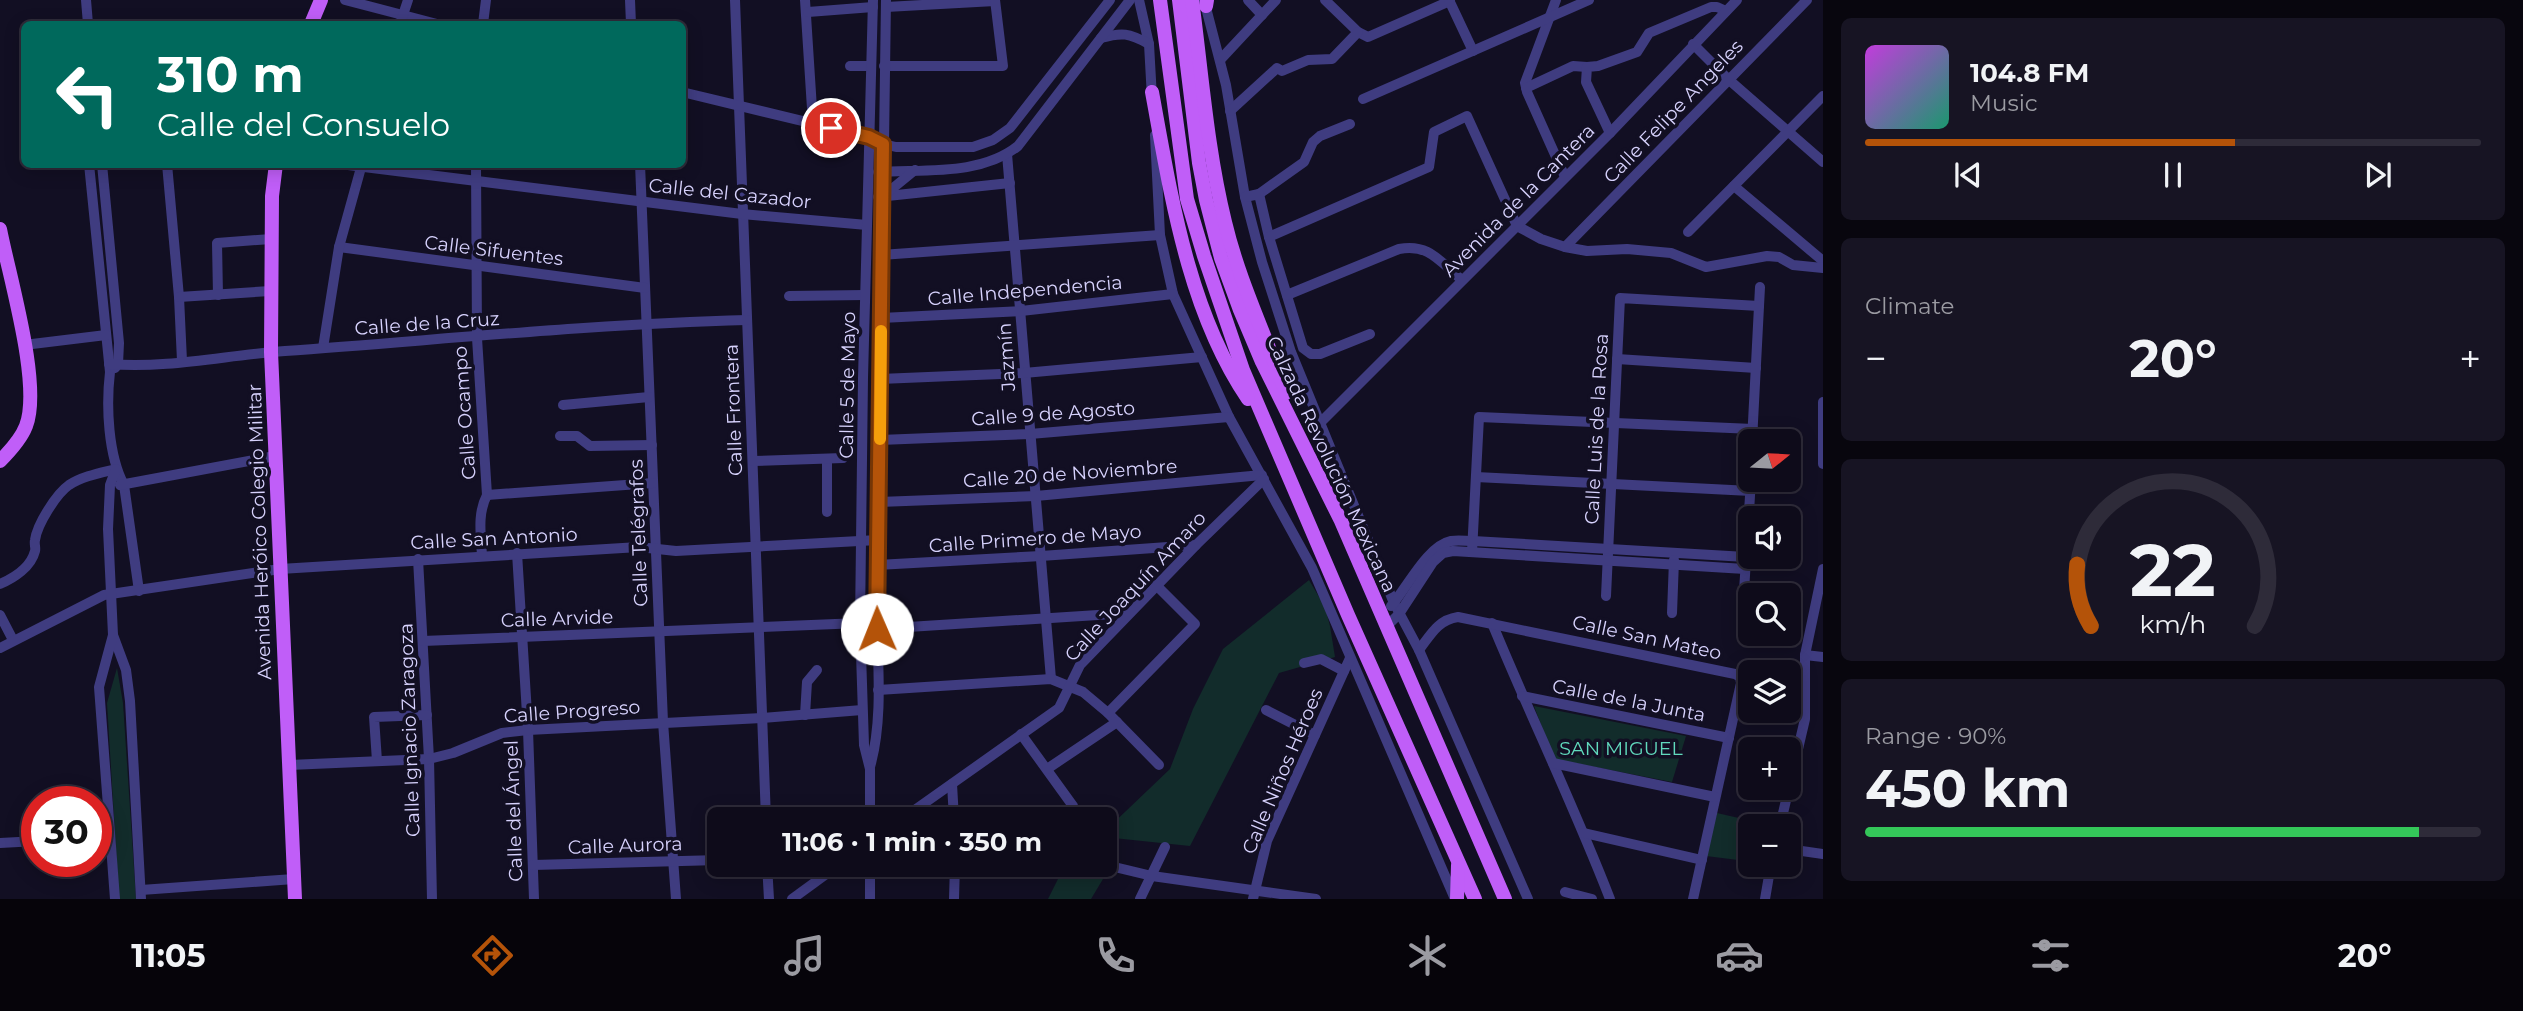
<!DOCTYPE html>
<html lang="en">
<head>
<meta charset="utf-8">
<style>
	body { margin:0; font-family:Montserrat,sans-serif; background:#171423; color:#f1f3f6; height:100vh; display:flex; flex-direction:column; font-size:26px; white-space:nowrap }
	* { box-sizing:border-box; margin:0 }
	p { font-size:23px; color:#9b9ba2 }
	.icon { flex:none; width:38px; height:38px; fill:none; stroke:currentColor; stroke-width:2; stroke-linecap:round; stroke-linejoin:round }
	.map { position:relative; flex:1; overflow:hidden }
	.sheet { display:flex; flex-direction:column; gap:18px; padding:18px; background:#08060e; width:700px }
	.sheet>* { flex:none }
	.top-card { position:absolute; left:21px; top:21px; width:665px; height:147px; border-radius:10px; box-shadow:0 4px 18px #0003,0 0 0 2px #2e2b39; background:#00695c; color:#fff; overflow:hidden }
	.needle { width:46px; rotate:72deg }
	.buttons { position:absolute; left:1738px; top:429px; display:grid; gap:14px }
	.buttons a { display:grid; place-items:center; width:63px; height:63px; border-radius:10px; background:#0e0b1a; box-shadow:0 4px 18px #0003,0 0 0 2px #2e2b39; font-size:35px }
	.speed { position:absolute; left:21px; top:786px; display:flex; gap:14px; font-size:35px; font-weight:700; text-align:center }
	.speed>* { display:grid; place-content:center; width:91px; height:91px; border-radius:50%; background:#0e0b1a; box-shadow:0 4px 18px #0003,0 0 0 2px #2e2b39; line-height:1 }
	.speed .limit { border:10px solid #d22; background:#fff; color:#111 }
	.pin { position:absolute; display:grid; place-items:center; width:60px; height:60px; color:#fff; margin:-30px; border:4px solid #fff; border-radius:50%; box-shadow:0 2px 7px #0007 }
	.me { position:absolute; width:77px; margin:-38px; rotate:359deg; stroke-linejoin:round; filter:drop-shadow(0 0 5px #0008) }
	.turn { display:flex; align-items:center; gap:24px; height:147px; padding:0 21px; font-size:32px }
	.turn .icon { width:91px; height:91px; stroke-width:2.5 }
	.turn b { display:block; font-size:49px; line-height:60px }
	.big { font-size:52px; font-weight:700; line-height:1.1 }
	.sheet .widget { flex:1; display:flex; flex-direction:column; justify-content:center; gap:10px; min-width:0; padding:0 24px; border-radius:10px; background:#171423 }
	.sheet .dial { align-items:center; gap:0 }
	.dial svg { height:182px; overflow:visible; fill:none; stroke:#2e2b39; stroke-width:7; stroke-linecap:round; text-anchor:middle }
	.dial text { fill:#f1f3f6; stroke:none }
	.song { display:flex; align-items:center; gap:21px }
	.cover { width:84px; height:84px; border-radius:10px; background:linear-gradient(135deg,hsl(290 70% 55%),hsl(160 70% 35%)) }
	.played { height:7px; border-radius:4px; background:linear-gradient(90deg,#b45309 60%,#2e2b39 60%) }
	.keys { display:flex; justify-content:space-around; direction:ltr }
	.heat { display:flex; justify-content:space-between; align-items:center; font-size:38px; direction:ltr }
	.charge { height:10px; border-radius:5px; background:linear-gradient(90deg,#34c759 90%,#2e2b39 0) }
	.trip { position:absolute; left:707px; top:807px; width:410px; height:70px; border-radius:10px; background:#0e0b1a; box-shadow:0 4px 18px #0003,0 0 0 2px #2e2b39; font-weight:700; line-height:70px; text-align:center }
	.menu { display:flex; height:112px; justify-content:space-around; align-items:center; background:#06040a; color:#9b9ba2 }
	.menu .icon { width:49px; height:49px }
	.menu .current { color:#b45309 }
	.menu b { font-size:32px; color:#f1f3f6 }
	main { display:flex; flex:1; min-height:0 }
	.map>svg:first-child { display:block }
</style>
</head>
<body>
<main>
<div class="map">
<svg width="1823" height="899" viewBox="0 0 1823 899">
	<rect width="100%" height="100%" fill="#120f23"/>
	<g fill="#122c2b">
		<polygon points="1309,580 1325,607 1330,626 1335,657 1279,673 1190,846 1104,837 1104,832 1170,769 1193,709 1223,649"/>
		<polygon points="117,668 123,703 136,899 119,899 107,703"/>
		<polygon points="1534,706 1686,736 1672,782 1554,759"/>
		<polygon points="1717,813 1743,819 1738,860 1706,856"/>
		<polygon points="1065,865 1071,865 1103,879 1091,899 1048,899"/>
	</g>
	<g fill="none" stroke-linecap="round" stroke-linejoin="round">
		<g stroke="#3f3c80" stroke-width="10">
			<polyline points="86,0 88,24"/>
			<polyline points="345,0 437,24"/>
			<polyline points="630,0 631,24"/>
			<polyline points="735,0 766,819"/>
			<polyline points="805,0 813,124"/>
			<polyline points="1139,0 1149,44 1152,98"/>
			<polyline points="1204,0 1226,85 1245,197 1262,262 1291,352 1394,603 1419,650 1528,899"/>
			<polyline points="1248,0 1262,15"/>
			<polyline points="1325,0 1358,32 1368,37 1450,1"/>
			<polyline points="1449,0 1473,51"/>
			<polyline points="1556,0 1525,83 1527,92 1565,177"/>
			<polyline points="886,7 995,1"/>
			<polyline points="808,12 873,7"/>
			<polyline points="400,24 408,0"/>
			<polyline points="483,24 486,0"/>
			<path d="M1101,38C1122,32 1129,33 1149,44"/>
			<polyline points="1693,44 1728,79 1823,162"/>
			<polyline points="1220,60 1276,0"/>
			<polyline points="850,66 870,66"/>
			<polyline points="884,66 1003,66 995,0"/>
			<polyline points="1526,88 1573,66 1587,67"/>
			<polyline points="682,92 869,137 883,144 896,147 973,147 993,140 1010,128 1110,0"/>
			<polyline points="1363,99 1589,0"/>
			<polyline points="1230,111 1277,68 1282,71 1308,60 1332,59 1358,32"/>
			<polyline points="1610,133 1586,82 1587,67 1598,66 1637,52 1649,33 1711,7 1717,7 1726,11"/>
			<polyline points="1155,135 1160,235 1173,294 1229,417 1312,568 1455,899"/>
			<polyline points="1007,154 1051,679"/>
			<path d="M89,164L110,372C106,406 108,455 124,485L139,591"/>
			<polyline points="102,164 119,343 118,364 115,368"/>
			<polyline points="167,164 179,297 182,361"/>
			<polyline points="340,164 742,214 867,225"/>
			<path d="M476,164L477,338L487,495C477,514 481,535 482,556"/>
			<polyline points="640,164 663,722 676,899"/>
			<path d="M878,172C923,169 981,176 1018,146L1130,0"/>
			<polyline points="1734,186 1823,261"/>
			<polyline points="1259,194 1304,162 1313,142 1320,136 1350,124"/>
			<polyline points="878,197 1010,183"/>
			<polyline points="882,197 915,170"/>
			<polyline points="1245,197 1259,194 1269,237 1303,348 1311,354 1320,354 1370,334"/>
			<polyline points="1688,232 1823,96"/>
			<polyline points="1269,237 1429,167 1434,132 1467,116 1517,226 1541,239 1565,247 1587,251 1627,249 1671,253 1706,267 1767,256 1779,257 1793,265 1823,268"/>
			<polyline points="339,247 645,288"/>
			<polyline points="1565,247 1807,0"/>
			<polyline points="881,255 1160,235"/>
			<polyline points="218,295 217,243 271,239"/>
			<path d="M1287,295L1399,249C1429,243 1440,262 1462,280"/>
			<polyline points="789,296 865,295"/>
			<polyline points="179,297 270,291"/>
			<polyline points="881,318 1021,311 1173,294"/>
			<polyline points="24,345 106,335"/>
			<polyline points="323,348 339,247 362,164"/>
			<polyline points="1617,359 1756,368"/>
			<path d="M109,364C167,369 227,355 285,351C439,340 592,324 747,320"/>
			<polyline points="880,379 1024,373 1202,357"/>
			<polyline points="1823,402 1823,464"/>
			<polyline points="563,405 649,397"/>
			<polyline points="1321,422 1610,133 1737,0"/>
			<polyline points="560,436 577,436 590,446 652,445"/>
			<polyline points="880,440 1030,434 1229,417"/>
			<polyline points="1752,441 1760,287"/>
			<polyline points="827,460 827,512"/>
			<polyline points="753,461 843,458"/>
			<polyline points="1476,477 1751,491"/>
			<polyline points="120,485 275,456"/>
			<polyline points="487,495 653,483"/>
			<polyline points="879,502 1036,496 1262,475"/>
			<polyline points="1472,552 1479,417 1753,429"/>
			<polyline points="517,553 528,730 534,899"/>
			<polyline points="418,559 429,759 432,899"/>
			<polyline points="877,565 1041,556 1196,545"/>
			<path d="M0,584C14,578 31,567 35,551C36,548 34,544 35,540C37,525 56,494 69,485C83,476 100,473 116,469"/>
			<polyline points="1606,596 1620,298 1759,306"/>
			<path d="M1391,606C1407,588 1427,546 1451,541C1458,540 1466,541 1473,541L1746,557"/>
			<polyline points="1672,613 1674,560"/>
			<polyline points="0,615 13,640"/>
			<path d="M1492,623C1530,715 1574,806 1610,899"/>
			<polyline points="1742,623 1751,480"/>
			<polyline points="1386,627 1399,614 1433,562 1443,553 1453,551 1745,569"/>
			<polyline points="877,629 1129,613"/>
			<polyline points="113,635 126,670 130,701 141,899"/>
			<polyline points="423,641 860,623"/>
			<polyline points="0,648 104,595 280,569 639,547 676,551 878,540"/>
			<path d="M1419,650C1431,634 1438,620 1458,617L1735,674L1740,677L1741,683L1693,899"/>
			<polyline points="1805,655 1823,657"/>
			<polyline points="1304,663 1321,659 1344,671"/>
			<polyline points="878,690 1051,679 1083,692 1108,713 1159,765"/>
			<polyline points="1522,696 1729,738"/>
			<polyline points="1266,710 1315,735"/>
			<polyline points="1108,713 1195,624 1156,585"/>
			<polyline points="805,715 807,682 817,670"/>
			<polyline points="1021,734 1073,806 1076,819"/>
			<polyline points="377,761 374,717 427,715"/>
			<polyline points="1553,763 1715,797"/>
			<polyline points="289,765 429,759 453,753 502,733 528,730 762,718 862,710"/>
			<path d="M870,767C883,721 878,668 877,621C876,581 878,542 879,502L886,0"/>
			<polyline points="1047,769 1117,722"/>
			<polyline points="952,784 954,819"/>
			<polyline points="870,819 870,769 864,745 860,623 863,378 873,0"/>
			<polyline points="902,819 1059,708 1080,665 1196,545 1264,479"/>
			<polyline points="1780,826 1805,719 1805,655 1823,569"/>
			<polyline points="1584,833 1702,860"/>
			<polyline points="0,843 37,841"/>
			<polyline points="1788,849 1823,854"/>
			<polyline points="767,864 769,899"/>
			<polyline points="1102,864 1152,876 1316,899"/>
			<polyline points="533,865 719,860"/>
			<polyline points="141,890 294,879"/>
			<polyline points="1565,892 1592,899"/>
			<polyline points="115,899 99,687 113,635 108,529 110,485 116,469"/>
			<polyline points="792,899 840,864"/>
			<polyline points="870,899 870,864"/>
			<polyline points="954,899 955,864"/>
			<polyline points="1140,899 1165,847"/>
			<polyline points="1253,899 1267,841 1350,658"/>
			<polyline points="1765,899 1771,864"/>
		</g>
		<g stroke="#c05ef8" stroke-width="14">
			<polyline points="1160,0 1187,199 1204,256 1243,370 1348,615 1475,899"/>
			<polyline points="1179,0 1199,163 1206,200 1221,258 1240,310 1262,362 1341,521 1505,899"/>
			<path d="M1192,0C1202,74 1207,149 1225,222C1239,281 1266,336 1286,393"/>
			<polyline points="1206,6 1207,0"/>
			<polyline points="311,24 321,0"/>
			<path d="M1152,92C1171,195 1188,311 1248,399"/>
			<polyline points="276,164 272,196 271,352 295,899"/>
			<path d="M0,229C9,276 42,385 26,426C21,439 9,452 0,461"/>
			<polyline points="1457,899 1458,865"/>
		</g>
	</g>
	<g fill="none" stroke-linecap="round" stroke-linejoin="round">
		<g stroke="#753606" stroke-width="18">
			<polyline id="route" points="831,128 869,137 883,144 877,629"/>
		</g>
		<use href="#route" stroke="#b45309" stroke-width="12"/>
		<polyline stroke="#f59e0b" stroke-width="12" points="880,439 881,331"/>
	</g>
	<g text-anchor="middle" stroke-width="7" stroke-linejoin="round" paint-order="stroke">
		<g font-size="19" fill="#d7d2fd" stroke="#120f23">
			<text transform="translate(1673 111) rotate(-46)" y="7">Calle Felipe Angeles</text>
			<text transform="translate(730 193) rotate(6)" y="7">Calle del Cazador</text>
			<text transform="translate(1518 200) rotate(-45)" y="7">Avenida de la Cantera</text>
			<text transform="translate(494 250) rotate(7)" y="7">Calle Sifuentes</text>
			<text transform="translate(1025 290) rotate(-5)" y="7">Calle Independencia</text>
			<text transform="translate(427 323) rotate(-4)" y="7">Calle de la Cruz</text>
			<text transform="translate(1006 357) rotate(-94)" y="7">Jazmín</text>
			<text transform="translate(847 385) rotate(-89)" y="7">Calle 5 de Mayo</text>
			<text transform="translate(733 410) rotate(-92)" y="7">Calle Frontera</text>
			<text transform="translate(464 413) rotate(-94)" y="7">Calle Ocampo</text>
			<text transform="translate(1053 413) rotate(-4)" y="7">Calle 9 de Agosto</text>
			<text transform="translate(1596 429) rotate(-87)" y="7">Calle Luis de la Rosa</text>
			<text transform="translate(1332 464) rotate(65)" y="7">Calzada Revolución Mexicana</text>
			<text transform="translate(1070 473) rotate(-4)" y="7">Calle 20 de Noviembre</text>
			<text transform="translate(259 532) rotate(-92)" y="7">Avenida Heróico Colegio Militar</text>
			<text transform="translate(638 533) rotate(-92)" y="7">Calle Telégrafos</text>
			<text transform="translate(494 538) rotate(-3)" y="7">Calle San Antonio</text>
			<text transform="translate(1035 538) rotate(-4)" y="7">Calle Primero de Mayo</text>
			<text transform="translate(1135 586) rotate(-47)" y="7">Calle Joaquín Amaro</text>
			<text transform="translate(557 618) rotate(-2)" y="7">Calle Arvide</text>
			<text transform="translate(1647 637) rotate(12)" y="7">Calle San Mateo</text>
			<text transform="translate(1629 700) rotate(11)" y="7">Calle de la Junta</text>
			<text transform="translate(572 711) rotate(-4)" y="7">Calle Progreso</text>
			<text transform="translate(409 730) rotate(-92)" y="7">Calle Ignacio Zaragoza</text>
			<text transform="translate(1282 771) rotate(-67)" y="7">Calle Niños Héroes</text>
			<text transform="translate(513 811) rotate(-92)" y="7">Calle del Ángel</text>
			<text transform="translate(625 845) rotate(-2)" y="7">Calle Aurora</text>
		</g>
		<g font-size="19" fill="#61dabd" stroke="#120f23">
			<text x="1621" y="755">SAN MIGUEL</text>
		</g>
	</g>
</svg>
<div class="buttons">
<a><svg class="needle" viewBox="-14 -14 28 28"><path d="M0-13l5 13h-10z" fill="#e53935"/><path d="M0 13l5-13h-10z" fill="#9b9ba2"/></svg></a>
<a><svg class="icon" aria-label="sound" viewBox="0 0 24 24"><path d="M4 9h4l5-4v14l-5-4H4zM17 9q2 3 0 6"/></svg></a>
<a><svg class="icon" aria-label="search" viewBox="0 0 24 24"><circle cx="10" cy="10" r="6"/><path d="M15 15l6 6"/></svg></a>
<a><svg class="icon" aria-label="layers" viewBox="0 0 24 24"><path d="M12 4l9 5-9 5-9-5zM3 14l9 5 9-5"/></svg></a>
<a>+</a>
<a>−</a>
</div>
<div class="speed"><div class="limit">30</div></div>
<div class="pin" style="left:831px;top:128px;background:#d93025"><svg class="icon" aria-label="arrive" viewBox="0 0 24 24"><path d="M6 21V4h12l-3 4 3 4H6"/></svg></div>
<svg class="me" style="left:877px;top:629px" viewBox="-20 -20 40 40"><circle r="19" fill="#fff"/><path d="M0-13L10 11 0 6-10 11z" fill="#b45309"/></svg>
<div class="trip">11:06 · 1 min · 350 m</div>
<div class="top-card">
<div class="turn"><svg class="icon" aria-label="left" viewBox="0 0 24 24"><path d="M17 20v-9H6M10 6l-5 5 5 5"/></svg><div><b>310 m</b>Calle del Consuelo</div></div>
</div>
</div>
<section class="sheet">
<div class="widget">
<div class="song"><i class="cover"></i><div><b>104.8 FM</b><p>Music</p></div></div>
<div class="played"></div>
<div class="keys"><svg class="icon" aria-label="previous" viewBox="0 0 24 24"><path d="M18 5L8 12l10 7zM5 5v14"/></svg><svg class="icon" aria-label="pause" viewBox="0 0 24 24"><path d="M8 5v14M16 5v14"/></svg><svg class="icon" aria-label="next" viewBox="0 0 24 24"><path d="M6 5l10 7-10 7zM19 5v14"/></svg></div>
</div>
<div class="widget"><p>Climate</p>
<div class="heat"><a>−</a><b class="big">20°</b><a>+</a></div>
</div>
<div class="widget dial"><svg viewBox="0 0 100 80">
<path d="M14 69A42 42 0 1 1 86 69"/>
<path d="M14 69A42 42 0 0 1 8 42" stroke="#b45309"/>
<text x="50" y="56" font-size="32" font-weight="700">22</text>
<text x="50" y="72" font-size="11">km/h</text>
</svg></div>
<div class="widget"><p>Range · 90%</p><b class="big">450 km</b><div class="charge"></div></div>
</section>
</main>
<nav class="menu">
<b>11:05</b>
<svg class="icon current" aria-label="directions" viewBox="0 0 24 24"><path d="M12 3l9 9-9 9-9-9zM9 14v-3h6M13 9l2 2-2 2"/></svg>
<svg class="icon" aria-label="music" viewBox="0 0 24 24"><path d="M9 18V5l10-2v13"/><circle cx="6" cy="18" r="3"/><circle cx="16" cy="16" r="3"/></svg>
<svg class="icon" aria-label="phone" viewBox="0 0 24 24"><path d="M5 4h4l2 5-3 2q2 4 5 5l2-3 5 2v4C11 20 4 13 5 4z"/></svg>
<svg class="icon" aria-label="climate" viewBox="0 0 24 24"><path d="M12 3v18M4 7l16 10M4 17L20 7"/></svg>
<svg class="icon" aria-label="car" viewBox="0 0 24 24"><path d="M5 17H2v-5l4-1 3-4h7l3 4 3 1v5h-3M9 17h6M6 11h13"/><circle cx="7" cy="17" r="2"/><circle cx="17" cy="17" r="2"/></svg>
<svg class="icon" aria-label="filters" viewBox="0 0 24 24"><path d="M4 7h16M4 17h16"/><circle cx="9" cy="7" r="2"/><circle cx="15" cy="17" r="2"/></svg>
<b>20°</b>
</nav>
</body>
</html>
